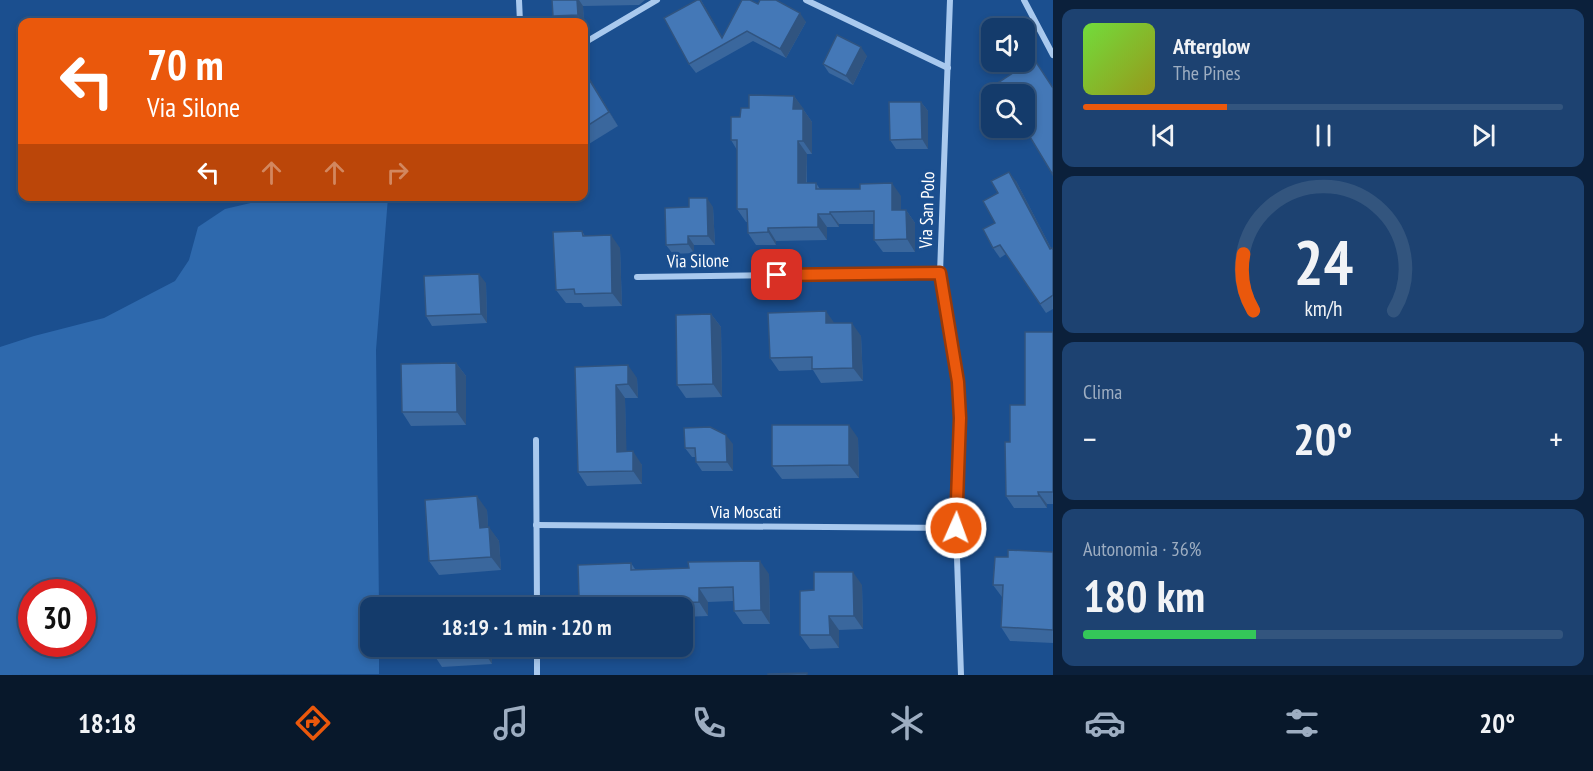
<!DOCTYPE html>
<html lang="it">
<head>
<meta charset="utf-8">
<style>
	body { margin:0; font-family:"PT Sans Narrow",sans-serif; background:#1d4271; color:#f1f3f6; height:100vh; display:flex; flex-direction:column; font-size:22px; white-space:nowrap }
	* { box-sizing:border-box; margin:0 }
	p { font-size:20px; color:#9dadc1 }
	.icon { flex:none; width:33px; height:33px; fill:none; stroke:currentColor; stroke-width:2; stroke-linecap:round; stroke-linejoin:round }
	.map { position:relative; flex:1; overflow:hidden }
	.details { display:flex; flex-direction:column; gap:9px; padding:9px; background:#0b203b; width:540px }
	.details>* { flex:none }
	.hud { position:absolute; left:18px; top:18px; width:570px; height:183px; border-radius:12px; box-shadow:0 3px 9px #0003,0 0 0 2px #33557e; background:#ea580c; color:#fff; overflow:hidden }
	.buttons { position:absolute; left:981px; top:18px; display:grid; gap:12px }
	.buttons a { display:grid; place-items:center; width:54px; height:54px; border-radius:12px; background:#143b6b; box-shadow:0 3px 9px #0003,0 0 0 2px #33557e; font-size:30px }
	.speed { position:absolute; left:18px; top:579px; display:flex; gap:12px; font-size:30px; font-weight:700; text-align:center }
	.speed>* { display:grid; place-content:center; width:78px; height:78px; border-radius:50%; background:#143b6b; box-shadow:0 3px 9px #0003,0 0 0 2px #33557e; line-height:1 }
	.speed .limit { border:9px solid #d22; background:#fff; color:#111 }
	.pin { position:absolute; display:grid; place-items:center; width:51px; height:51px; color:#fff; margin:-26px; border-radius:12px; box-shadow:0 3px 9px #0006 }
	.me { position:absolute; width:66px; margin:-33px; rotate:2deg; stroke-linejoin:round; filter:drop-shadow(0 0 4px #0008) }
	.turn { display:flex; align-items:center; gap:21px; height:126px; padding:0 30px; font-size:27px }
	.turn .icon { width:78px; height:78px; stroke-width:2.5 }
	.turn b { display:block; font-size:42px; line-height:51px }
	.lanes { display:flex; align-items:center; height:57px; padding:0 30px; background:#0003; justify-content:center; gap:30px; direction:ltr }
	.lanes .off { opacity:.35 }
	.big { font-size:45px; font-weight:700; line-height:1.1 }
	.details .card { flex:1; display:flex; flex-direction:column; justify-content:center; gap:9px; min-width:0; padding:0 21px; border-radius:12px; background:#1d4271 }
	.details .dial { align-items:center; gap:0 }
	.dial svg { height:156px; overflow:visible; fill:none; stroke:#33557e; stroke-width:7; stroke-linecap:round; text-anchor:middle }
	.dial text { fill:#f1f3f6; stroke:none }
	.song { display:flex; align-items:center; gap:18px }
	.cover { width:72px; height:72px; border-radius:9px; background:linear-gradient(135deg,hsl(100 70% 55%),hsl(60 70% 35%)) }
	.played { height:6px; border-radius:3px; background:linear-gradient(90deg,#ea580c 30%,#33557e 30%) }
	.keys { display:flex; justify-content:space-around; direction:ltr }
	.heat { display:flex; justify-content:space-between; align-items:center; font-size:33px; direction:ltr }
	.charge { height:9px; border-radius:4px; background:linear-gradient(90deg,#34c759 36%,#33557e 0) }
	.trip { position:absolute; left:360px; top:597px; width:333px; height:60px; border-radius:12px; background:#143b6b; box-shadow:0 3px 9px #0003,0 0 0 2px #33557e; font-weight:700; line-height:60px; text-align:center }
	.dock { display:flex; height:96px; justify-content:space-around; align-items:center; background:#08182b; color:#9dadc1 }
	.dock .icon { width:42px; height:42px }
	.dock .selected { color:#ea580c }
	.dock b { font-size:27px; color:#f1f3f6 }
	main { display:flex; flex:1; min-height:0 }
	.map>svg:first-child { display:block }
</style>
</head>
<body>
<main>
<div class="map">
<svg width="1053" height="675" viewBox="0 0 1053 675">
	<rect width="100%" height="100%" fill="#1b4f8f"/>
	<path fill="#2e69ad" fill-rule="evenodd" d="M276,197H388L376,350L379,607L370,608V646L379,647V674L0,675V347L34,336L104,318L175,281L189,260L198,227L225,209ZM32,592H82V644H32Z"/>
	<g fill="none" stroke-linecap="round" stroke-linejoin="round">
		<g stroke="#a9c9ee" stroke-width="6">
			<polyline points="519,0 520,22"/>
			<polyline points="806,0 948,68"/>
			<polyline points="950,0 940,273 958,382 959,402 956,528 961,675"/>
			<polyline points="1024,0 1053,55"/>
			<polyline points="584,43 657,0"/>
			<polyline points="637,277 940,273"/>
			<polyline points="536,440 537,608"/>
			<polyline points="536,525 956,528"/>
			<polyline points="537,646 537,675"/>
		</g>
	</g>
	<g fill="#3a679d">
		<polygon points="552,0 645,0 639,5 583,6 584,24 584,22 557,22 553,16"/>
		<polygon points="701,0 722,37 758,4 806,22 786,58 753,41 696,73 689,64"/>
		<polygon points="867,56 853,85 829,73 823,64"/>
		<polygon points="584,70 618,126 584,147"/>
		<polygon points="794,96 812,122 812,154 807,154 807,183 816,183 820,189 901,196 901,210 906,210 915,223 915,252 883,252 874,240 874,224 839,224 839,227 827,227 827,240 776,241 776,245 756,245 748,233 747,222 746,222 737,209 737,150 731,140 749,108"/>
		<polygon points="921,102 928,111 928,149 896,149 890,140"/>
		<polygon points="1016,181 1051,248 1053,250 1053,309 1046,313 1006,254 1000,258 993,248 998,193"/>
		<polygon points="713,207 715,245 694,245 694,253 673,254 666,245"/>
		<polygon points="582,231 585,236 620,248 622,306 584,307 581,303 566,303 556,290"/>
		<polygon points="486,283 487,323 432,326 426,316"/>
		<polygon points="711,314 721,327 722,397 686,398 677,385"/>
		<polygon points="835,323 861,336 863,381 821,383 813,370 779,371 770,358"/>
		<polygon points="1053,332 1053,504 1047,504 1047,508 1014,508 1006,496 1010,442"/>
		<polygon points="456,363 466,376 466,425 411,426 402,412"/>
		<polygon points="575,367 637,378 638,398 625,398 626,451 642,465 642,484 587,486 578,472"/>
		<polygon points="858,438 859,478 782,479 772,466"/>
		<polygon points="733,444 733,471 702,471 696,462 696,457 692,457 685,448"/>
		<polygon points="487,510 488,527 499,541 501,570 439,575 429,561"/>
		<polygon points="1053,552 1053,643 1010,641 1001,627 1002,597 993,585 1008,557"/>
		<polygon points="631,563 635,569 769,574 770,624 743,624 734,611 733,601 708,602 708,616 682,617 682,608 586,608 579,596"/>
		<polygon points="862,585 863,629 839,630 839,648 810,649 800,635 814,590"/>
		<polygon points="491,646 492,664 442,667 436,658"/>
	</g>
	<g fill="#305480">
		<polygon points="577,0 579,0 583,6 584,24 578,15"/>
		<polygon points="700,0 706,8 726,43 722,38"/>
		<polygon points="800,13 806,22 786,58 780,49"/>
		<polygon points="861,47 867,56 853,85 846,76"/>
		<polygon points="584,70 589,77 618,126 609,112"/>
		<polygon points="794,96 803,108 802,122 793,109"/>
		<polygon points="921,102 928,111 928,149 922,139"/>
		<polygon points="803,109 812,122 812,154 803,141"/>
		<polygon points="798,141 807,154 806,196 798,183"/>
		<polygon points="1009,172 1016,181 1053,252 1050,249"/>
		<polygon points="892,183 901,196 901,223 892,210"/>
		<polygon points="707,198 713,207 715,245 708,236"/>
		<polygon points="906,210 915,223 915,252 907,239"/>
		<polygon points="830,212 839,224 839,227 830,214"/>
		<polygon points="818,214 827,227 827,240 818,227"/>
		<polygon points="768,228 776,241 776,245 768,232"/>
		<polygon points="611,235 620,248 622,306 612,293"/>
		<polygon points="688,236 694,245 694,253 688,244"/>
		<polygon points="479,274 486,283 487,323 481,314"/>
		<polygon points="826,311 835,324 826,323"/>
		<polygon points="711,314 721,327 722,397 713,384"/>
		<polygon points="852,323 861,336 863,381 853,368"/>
		<polygon points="456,363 466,376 466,425 457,412"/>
		<polygon points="628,365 637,378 638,398 628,384"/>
		<polygon points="616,385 625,398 627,465 617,452"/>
		<polygon points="849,425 858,438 859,478 849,465"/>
		<polygon points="726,435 733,444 733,471 727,462"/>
		<polygon points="633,451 642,465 642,484 633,471"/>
		<polygon points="1038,492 1047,504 1047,508 1039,496"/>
		<polygon points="477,496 487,510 489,541 480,528"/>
		<polygon points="489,527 499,541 501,570 491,557"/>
		<polygon points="760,561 769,574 770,624 761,610"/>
		<polygon points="853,572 862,585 863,629 854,616"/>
		<polygon points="699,588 708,602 708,616 699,602"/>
		<polygon points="829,616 839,630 839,648 830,635"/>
		<polygon points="485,646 491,646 492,664 486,655"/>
	</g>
	<g fill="#4478b7" stroke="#305480" stroke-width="1.5">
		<polygon points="552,0 577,0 578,15 553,16"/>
		<polygon points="697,0 700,0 722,38 742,0 750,0 758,4 760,0 776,0 800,13 780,49 747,31 689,64 664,18"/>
		<polygon points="837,35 861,47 846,76 823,64"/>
		<polygon points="1034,59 1053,88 1053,175 1024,127 1024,94 1003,94 996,84"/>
		<polygon points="584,71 609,112 584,128"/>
		<polygon points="749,95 794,96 793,109 803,109 803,141 798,141 798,183 816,183 816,189 860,189 860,184 892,183 892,210 906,210 907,239 874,240 874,211 830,212 830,214 818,214 818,227 768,228 768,232 748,233 747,209 737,209 737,140 731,140 731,117 740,117 741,108 749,108"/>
		<polygon points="889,102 921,102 922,139 890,140"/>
		<polygon points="1009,172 1050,249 1052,248 1053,250 1053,295 1040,304 1000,245 993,248 983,229 995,223 983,201 998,193 991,181"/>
		<polygon points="689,198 707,198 708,236 688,236 688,244 666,245 665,208 689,207"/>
		<polygon points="582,231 583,236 611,235 612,293 575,294 574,289 556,290 553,232"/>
		<polygon points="479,274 481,314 426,316 424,276"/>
		<polygon points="826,311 826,323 852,323 853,368 812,369 812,357 770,358 768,313"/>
		<polygon points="711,314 713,384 677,385 676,315"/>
		<polygon points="1025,332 1053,332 1053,492 1038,492 1039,496 1006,496 1005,442 1010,442 1010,405 1025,405"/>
		<polygon points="456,363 457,412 402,412 401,364"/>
		<polygon points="628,365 628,384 616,385 617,452 633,451 633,471 578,472 575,367"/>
		<polygon points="772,425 849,425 849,465 772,466"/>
		<polygon points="710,427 726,435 727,462 696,462 695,448 685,448 684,428"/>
		<polygon points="477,496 480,528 489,527 491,557 429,561 425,500"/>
		<polygon points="1008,550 1053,552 1053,630 1001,627 1003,585 993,585 995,557 1008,557"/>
		<polygon points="760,561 761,610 734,611 733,587 699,588 699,602 630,605 630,608 589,608 588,596 579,596 578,565 631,563 631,570 689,568 688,562"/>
		<polygon points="814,572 853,572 854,616 829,616 830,635 800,635 800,591 814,590"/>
		<polygon points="435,646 485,646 486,655 436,658"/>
		<polygon points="807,673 807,675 768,675 768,674"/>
	</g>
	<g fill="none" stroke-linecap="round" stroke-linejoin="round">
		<g stroke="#983908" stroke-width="15">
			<polyline id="route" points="777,275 940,273 958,382 960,418 956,528"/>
		</g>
		<use href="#route" stroke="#ea580c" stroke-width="10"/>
	</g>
	<g text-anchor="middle" stroke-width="6" stroke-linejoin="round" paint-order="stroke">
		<g font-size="18" fill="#fff" stroke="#1b4f8f">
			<text transform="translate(927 210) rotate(-88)" y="6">Via San Polo</text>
			<text transform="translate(698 261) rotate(-1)" y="6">Via Silone</text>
			<text x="746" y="518">Via Moscati</text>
		</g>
	</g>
</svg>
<div class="buttons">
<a><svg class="icon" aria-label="sound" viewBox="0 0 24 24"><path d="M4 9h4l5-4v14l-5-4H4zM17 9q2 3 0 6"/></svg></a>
<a><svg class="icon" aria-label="search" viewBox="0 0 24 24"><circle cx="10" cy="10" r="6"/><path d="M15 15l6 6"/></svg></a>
</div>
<div class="speed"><div class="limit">30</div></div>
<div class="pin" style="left:777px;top:275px;background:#d93025"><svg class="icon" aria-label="arrive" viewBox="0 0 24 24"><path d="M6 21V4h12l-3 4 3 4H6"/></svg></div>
<svg class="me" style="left:956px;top:528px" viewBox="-20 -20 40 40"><circle r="17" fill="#ea580c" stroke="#fff" stroke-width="3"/><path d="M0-11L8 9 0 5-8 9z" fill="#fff"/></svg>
<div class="trip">18:19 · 1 min · 120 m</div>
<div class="hud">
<div class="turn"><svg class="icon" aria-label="left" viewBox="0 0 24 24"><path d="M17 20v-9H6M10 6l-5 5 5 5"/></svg><div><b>70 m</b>Via Silone</div></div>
<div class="lanes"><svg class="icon" aria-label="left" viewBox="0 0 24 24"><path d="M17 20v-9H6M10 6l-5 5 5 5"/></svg><svg class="icon off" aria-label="ahead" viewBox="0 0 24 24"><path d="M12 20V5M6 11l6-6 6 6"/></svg><svg class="icon off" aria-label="ahead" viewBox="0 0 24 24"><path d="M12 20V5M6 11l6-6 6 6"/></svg><svg class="icon off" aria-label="right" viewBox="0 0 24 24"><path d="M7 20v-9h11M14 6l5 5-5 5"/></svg></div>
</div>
</div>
<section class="details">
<div class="card">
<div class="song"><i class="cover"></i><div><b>Afterglow</b><p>The Pines</p></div></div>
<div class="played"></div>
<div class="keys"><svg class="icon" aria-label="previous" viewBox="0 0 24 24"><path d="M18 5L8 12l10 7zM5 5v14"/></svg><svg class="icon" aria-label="pause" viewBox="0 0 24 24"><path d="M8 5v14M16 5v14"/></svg><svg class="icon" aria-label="next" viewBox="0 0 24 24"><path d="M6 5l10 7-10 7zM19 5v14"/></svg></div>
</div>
<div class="card dial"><svg viewBox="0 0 100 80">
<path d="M14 69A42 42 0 1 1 86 69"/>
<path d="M14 69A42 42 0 0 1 9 40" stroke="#ea580c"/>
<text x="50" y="56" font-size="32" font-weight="700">24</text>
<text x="50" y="72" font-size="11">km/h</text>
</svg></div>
<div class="card"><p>Clima</p>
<div class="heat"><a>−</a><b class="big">20°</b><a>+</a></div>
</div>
<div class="card"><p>Autonomia · 36%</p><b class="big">180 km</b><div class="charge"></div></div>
</section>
</main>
<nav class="dock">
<b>18:18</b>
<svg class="icon selected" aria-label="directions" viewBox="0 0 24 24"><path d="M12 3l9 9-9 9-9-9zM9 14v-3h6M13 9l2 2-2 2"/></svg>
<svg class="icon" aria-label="music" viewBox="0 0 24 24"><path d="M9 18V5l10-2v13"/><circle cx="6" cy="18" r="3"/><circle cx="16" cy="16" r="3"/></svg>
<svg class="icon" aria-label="phone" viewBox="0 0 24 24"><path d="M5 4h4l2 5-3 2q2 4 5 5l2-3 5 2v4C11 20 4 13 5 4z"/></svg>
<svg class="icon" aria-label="climate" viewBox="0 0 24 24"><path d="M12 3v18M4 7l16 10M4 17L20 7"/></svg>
<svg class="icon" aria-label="car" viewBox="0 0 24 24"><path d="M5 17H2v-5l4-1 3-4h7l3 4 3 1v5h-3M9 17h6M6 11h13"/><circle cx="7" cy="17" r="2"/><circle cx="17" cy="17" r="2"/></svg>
<svg class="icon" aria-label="filters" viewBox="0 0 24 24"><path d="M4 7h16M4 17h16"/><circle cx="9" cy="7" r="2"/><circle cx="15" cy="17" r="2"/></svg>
<b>20°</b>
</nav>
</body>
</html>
